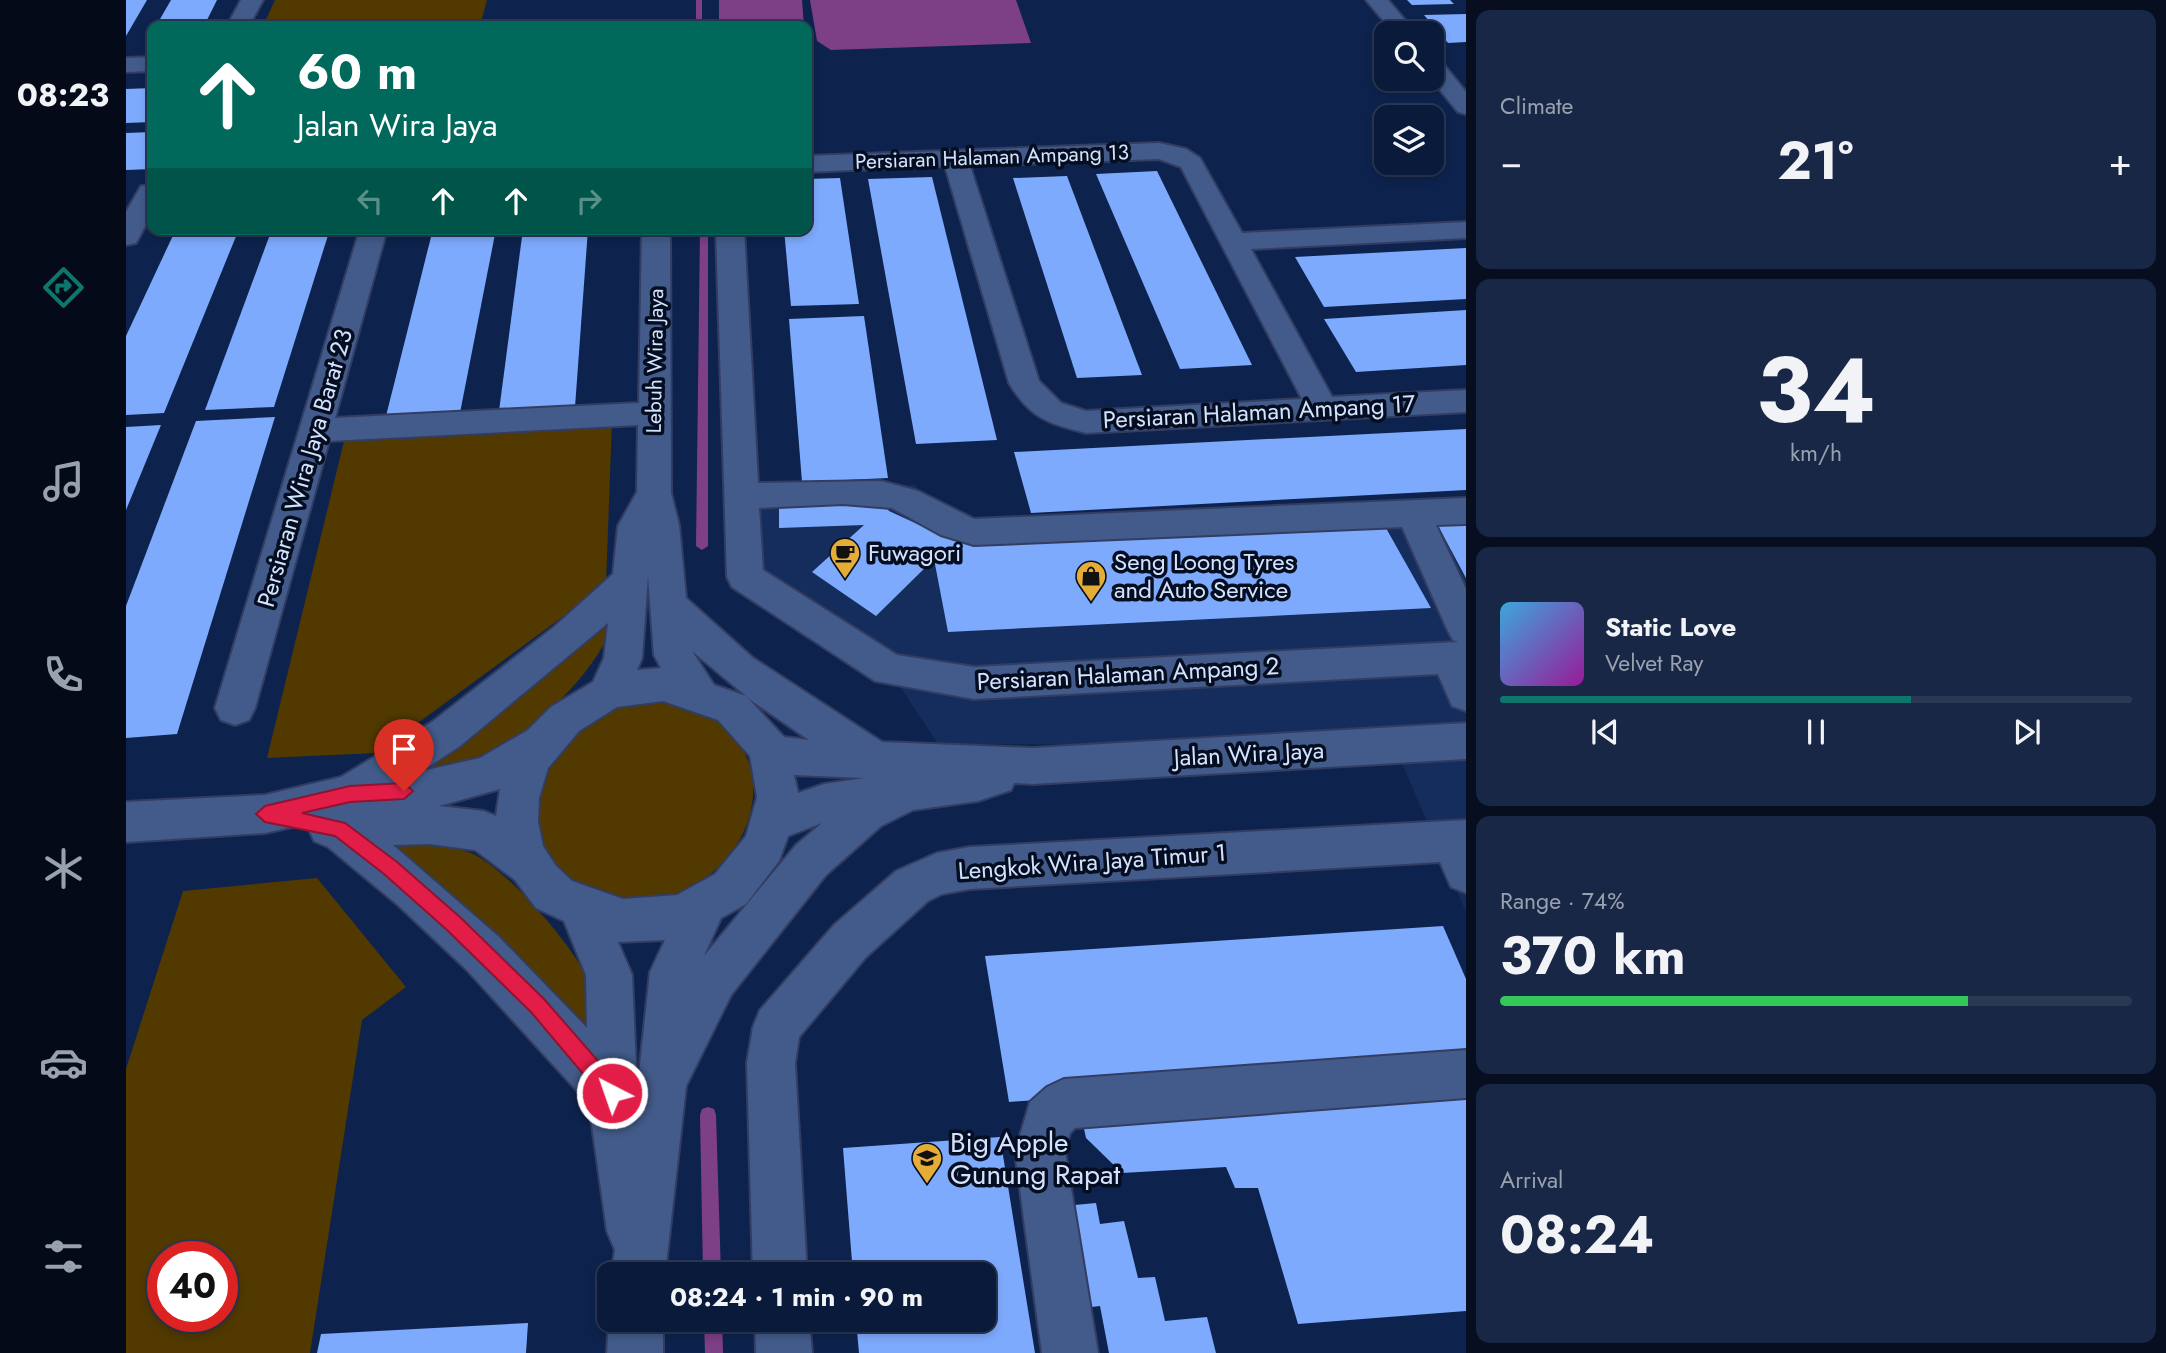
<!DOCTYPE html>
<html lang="en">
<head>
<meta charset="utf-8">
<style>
	body { margin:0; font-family:Jost,sans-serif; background:#182745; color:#f1f3f6; height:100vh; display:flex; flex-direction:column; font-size:26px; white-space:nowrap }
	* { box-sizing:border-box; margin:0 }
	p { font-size:23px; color:#99a1af }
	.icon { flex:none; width:38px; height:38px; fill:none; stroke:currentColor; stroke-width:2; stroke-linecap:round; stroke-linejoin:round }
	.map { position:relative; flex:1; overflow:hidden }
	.details { display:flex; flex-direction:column; gap:10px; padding:10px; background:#060e20; width:700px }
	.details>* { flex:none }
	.hud { position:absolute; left:21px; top:21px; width:665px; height:214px; border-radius:14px; box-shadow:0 4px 10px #0003,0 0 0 2px #2a3854; background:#00695c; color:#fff; overflow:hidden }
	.fabs { position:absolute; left:1248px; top:21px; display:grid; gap:14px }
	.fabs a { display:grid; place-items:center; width:70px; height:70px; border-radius:14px; background:#0a1a3a; box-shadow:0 4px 10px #0003,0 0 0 2px #2a3854; font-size:35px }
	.speed { position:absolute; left:21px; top:1241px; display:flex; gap:14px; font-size:35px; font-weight:700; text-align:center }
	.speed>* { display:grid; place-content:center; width:91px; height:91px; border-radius:50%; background:#0a1a3a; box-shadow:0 4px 10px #0003,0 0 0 2px #2a3854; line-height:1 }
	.speed .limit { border:10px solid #d22; background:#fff; color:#111 }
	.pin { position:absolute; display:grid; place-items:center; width:60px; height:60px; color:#fff; margin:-72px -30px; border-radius:50% 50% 50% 0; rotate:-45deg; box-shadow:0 0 7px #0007 }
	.pin .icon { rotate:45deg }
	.me { position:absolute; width:77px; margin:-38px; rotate:319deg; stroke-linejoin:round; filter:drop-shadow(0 0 5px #0008) }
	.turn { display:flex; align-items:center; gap:24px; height:147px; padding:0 35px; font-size:32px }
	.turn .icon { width:91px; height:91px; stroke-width:2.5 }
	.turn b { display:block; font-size:49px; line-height:60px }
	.lanes { display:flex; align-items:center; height:66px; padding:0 35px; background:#0003; justify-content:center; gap:35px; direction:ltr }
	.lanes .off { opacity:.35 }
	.big { font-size:52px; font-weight:700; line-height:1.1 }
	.details .tile { flex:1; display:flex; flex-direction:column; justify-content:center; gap:10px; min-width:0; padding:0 24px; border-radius:14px; background:#182745 }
	.details .dial { align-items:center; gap:0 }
	.dial b { font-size:91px; line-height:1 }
	.song { display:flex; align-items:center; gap:21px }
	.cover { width:84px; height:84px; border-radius:10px; background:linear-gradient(135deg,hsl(200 70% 55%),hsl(300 70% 35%)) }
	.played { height:7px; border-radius:4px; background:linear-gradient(90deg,#0f766e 65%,#2a3854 65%) }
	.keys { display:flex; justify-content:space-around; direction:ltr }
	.heat { display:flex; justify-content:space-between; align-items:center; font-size:38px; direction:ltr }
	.charge { height:10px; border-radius:5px; background:linear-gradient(90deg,#34c759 74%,#2a3854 0) }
	.trip { position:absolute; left:471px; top:1262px; width:399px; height:70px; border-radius:14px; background:#0a1a3a; box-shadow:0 4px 10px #0003,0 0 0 2px #2a3854; font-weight:700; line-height:70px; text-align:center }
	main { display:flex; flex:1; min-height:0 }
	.dock { display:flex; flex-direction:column; width:126px; justify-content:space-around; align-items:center; background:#040a17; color:#99a1af }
	.dock .icon { width:49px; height:49px }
	.dock .current { color:#0f766e }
	.dock b { font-size:32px; color:#f1f3f6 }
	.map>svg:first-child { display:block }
</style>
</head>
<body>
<main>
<nav class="dock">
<b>08:23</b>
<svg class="icon current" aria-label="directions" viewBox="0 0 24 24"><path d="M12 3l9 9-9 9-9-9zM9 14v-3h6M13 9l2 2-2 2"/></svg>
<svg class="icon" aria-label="music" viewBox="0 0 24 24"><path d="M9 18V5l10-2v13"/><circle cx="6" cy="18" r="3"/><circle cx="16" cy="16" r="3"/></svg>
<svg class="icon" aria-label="phone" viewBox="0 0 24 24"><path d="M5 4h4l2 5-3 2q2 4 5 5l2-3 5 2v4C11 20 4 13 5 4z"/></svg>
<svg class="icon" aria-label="climate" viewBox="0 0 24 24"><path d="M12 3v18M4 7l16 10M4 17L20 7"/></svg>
<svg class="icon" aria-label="car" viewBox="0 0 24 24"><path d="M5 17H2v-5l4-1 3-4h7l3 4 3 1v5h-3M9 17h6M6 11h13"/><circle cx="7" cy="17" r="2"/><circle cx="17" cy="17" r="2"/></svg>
<svg class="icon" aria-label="filters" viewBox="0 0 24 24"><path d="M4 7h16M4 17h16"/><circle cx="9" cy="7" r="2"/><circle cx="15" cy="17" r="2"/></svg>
</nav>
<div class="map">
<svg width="1340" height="1353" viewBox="0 0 1340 1353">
	<rect width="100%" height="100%" fill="#0d234d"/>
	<polygon fill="#142d5c" points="790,485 795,520 1340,500 1340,912 1268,745 812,744 763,670 619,577 618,496"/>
	<g fill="#513900" fill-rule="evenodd">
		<polygon points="149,0 361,0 354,26 137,26"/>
		<polygon points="486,420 480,585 251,753 141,758 220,433"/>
		<path d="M489,613C483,664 395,746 347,762C325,768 300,771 278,775Z"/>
		<path d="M528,700C688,716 638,910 494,901C481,901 466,892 453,887C439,882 420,862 413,847C408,838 410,789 411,778C412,771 418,759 423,754C431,744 469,713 481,708C496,703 514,702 528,700Z"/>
		<path d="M249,839C281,842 315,842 345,853C378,866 447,945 461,978C469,997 467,1026 470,1047Z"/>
		<path d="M191,878L280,987L236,1020L184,1353H0V1069L57,891ZM96,1256V1316H37V1256Z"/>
	</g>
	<g fill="#7d3f86">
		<polygon points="593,0 676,0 678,26 593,26"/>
		<polygon points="684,0 890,0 905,43 705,50 691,41"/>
	</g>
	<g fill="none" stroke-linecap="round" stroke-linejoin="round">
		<g fill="#7d3f86" fill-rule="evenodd">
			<rect x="570" y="0" width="6" height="26"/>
			<polygon points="574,229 582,229 582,546 576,550 570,546"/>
			<polygon points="582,1107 588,1109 590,1115 595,1274 577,1274 574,1115 576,1109"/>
			<polygon points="578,1320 596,1320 597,1353 579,1353"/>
		</g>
	</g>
	<g fill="#7eaafd">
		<polygon points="0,0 21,0 0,36"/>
		<polygon points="45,0 91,0 78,26 30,26"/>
		<polygon points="1281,0 1324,0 1328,4 1286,5"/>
		<polygon points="1340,14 1340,42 1322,43 1298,15"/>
		<polygon points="26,88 26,122 0,123 0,89"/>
		<polygon points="26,132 26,169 0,170 0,133"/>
		<polygon points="1031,171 1126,365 1054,369 970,174"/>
		<polygon points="941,176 1016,375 951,378 887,178"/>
		<polygon points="806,177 871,440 790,444 742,179"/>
		<polygon points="714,178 733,304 665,306 658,229 681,229 681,179"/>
		<polygon points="50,229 113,229 38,413 0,415 0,336"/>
		<polygon points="146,229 204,229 148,407 79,410"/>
		<polygon points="307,229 370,229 333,418 259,420"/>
		<polygon points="397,229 462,229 449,407 373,411"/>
		<polygon points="1340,248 1340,299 1198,307 1169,257"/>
		<polygon points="1340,310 1340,365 1230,372 1198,319"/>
		<polygon points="738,316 762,478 676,482 663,319"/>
		<polygon points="149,417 51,734 0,738 0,606 70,421"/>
		<polygon points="35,425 0,510 0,427"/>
		<polygon points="1340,429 1340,490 905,513 888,452"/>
		<polygon points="748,495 763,511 813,534 1256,521 1305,608 822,632 808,559 750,616 686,572 738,525 653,528 653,497"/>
		<polygon points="1340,521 1340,578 1310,522"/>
		<polygon points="1317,926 1340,979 1340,1069 883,1102 859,956"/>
		<polygon points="1340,1083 1340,1311 1172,1324 1132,1188 1109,1188 1100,1167 996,1173 960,1138 953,1106"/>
		<polygon points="874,1137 909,1353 733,1353 730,1320 858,1320 858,1274 727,1274 717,1148"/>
		<polygon points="970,1203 974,1224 998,1221 1012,1278 1029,1277 1039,1321 1081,1317 1090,1353 983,1353 974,1306 958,1308 938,1206"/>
		<polygon points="402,1323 400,1353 191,1353 195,1334"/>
	</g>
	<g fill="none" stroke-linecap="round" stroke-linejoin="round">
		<g stroke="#333d62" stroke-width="4">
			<g id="minor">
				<polygon points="115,0 137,0 123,26 101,26"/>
				<polygon points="1240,0 1262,0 1290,33 1268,33"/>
				<polygon points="26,57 26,71 0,72 0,58"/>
				<polygon points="1306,58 1314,60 1340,92 1340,114 1332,112 1305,79"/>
				<path d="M1033,143L1060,149L1074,158L1116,233L1340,222V238L1125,249L1206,397L1340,390V412L960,433C921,423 904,418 883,383L819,166L681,172V156ZM1033,159L1055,167L1176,399L960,411L935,403L913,381L844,166Z"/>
				<polygon points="26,185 26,213 10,243 0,245 0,212 15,186"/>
				<path d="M234,229H261L209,418L513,403L516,229H544L545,493L553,525L560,598L627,658L756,742L907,748L1340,723V759L907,784L888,783L885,790L852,801L787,810L755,826L700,875L605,995L560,1086L539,1274H485L489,1250L481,1231L463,1104L341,970L272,905L202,847L188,841L182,827L184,823L139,833L0,842V802L139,795L215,777L306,722L428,627L487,574L492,526L511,492L512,425L203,441L129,708L123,720L109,725L95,720L89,708ZM522,576L528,655L535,668L511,670L516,658ZM482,623L478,658L467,682L425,707L402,730L354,758L296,771L334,746ZM566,651L626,701L683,740L658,737L620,696L588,685ZM537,701L592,720L624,756L631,797L620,836L589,874L551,895L497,899L446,881L430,866L417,846L412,822L413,798L422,768L453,731L491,707ZM668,775L738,778L698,784L672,793ZM374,789L370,816L358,811L313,806ZM696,823L670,845L578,956L595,918L620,904L653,861L662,836ZM303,844L349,850L389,880L410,908L438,921L460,975L461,1028L373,937L267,845ZM539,940L524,972L511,1093L506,975L492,942Z"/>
				<path d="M590,229H618L632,483L755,481L792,491L848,519L1340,498V524L1310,525L1340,589V711L1326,706L1312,674L848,699L749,681L606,587L601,577ZM717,504L766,508L815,535L848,545L1276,527L1321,629L1327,640L1332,642L848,667L771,655L637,570L633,508Z"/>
				<polygon points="1340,820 1340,893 1325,887 1314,862 844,889 816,894 802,901 740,957 673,1037 669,1063 681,1274 627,1274 621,1063 627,1027 634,1010 708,925 770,871 811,853 844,847"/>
				<polygon points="1340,1050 1340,1098 949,1128 944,1133 939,1152 972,1353 916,1353 889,1152 904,1102 921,1087 938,1079"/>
				<polygon points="483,1320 537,1320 537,1353 481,1353"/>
				<polygon points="629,1320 683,1320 686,1353 630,1353"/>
			</g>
		</g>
		<use href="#minor" fill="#425b8a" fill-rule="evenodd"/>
	</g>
	<polygon fill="#e11d48" stroke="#92132f" stroke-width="2" points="278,783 287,791 278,799 224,802 176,813 219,823 271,862 335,918 418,999 493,1085 496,1093 493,1100 486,1103 479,1100 405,1012 321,930 258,874 209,836 139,822 130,814 139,806 224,786"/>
	<defs>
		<g id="cafe-pin" transform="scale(1.575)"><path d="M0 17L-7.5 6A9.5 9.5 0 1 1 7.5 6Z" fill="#e5ad35" stroke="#050e20"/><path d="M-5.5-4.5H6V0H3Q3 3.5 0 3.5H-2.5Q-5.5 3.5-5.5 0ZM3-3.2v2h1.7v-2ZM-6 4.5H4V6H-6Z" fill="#111"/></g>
		<g id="shop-pin" transform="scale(1.575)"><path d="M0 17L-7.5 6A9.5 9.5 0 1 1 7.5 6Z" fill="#e5ad35" stroke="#050e20"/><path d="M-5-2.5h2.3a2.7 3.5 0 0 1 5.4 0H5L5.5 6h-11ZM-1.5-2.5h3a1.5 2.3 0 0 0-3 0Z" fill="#111"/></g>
		<g id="school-pin" transform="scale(1.575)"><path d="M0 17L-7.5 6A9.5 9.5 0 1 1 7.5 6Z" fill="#e5ad35" stroke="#050e20"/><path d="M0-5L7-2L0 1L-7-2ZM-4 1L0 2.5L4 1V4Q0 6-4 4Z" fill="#111"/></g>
	</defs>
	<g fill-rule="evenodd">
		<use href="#cafe-pin" x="719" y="553"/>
		<use href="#shop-pin" x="965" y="576"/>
		<use href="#school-pin" x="801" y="1158"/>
	</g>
	<g text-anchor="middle" stroke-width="7" stroke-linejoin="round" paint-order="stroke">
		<g font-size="21" fill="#d3e2fe" stroke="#050e20">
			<text transform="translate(866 157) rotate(-2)" y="7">Persiaran Halaman Ampang 13</text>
			<text transform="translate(529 361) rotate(-89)" y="7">Lebuh Wira Jaya</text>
		</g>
		<g font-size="24" fill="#d3e2fe" stroke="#050e20">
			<text transform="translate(1133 412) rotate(-3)" y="8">Persiaran Halaman Ampang 17</text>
			<text transform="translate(179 468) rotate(-74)" y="8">Persiaran Wira Jaya Barat 23</text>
			<text transform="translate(1002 674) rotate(-3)" y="8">Persiaran Halaman Ampang 2</text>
			<text transform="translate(1123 754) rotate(-3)" y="8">Jalan Wira Jaya</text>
			<text transform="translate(966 862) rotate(-4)" y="8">Lengkok Wira Jaya Timur 1</text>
		</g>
		<g font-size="24" fill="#d3e2fe" stroke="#050e20" text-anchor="start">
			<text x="742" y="561">Fuwagori</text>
			<text x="988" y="570">Seng Loong Tyres<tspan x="988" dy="28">and Auto Service</tspan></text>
		</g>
		<g font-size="28" fill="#d3e2fe" stroke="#050e20" text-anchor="start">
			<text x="824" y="1152">Big Apple<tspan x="824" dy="32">Gunung Rapat</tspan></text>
		</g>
	</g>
</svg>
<div class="fabs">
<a><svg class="icon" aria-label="search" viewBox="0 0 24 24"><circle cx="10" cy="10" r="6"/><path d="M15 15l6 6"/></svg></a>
<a><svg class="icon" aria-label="layers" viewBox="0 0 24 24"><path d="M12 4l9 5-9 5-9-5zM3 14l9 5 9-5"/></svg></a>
</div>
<div class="speed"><div class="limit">40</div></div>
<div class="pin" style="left:278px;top:791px;background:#d93025"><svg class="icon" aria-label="arrive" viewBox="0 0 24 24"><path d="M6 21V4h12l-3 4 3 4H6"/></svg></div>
<svg class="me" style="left:486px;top:1093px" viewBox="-20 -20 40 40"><circle r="17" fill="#e11d48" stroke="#fff" stroke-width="3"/><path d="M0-11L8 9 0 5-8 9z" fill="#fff"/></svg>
<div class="trip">08:24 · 1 min · 90 m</div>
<div class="hud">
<div class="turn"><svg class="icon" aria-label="ahead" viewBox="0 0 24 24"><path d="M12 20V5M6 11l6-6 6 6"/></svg><div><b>60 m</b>Jalan Wira Jaya</div></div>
<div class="lanes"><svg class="icon off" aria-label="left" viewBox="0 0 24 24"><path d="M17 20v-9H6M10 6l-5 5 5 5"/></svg><svg class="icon" aria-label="ahead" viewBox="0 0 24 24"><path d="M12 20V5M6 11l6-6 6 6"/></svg><svg class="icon" aria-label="ahead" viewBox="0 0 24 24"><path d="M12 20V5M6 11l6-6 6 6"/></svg><svg class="icon off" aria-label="right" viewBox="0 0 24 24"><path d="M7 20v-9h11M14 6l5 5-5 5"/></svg></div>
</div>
</div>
<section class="details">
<div class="tile"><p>Climate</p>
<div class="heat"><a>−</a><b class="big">21°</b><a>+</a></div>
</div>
<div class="tile dial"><b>34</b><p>km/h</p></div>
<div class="tile">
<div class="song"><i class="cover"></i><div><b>Static Love</b><p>Velvet Ray</p></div></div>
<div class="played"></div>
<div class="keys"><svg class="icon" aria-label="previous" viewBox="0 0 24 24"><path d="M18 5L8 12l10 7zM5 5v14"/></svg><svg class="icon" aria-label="pause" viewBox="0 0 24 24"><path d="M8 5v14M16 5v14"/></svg><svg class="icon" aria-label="next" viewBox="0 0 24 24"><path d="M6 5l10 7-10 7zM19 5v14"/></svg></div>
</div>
<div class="tile"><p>Range · 74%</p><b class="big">370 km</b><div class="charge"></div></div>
<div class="tile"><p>Arrival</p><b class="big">08:24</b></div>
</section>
</main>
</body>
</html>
